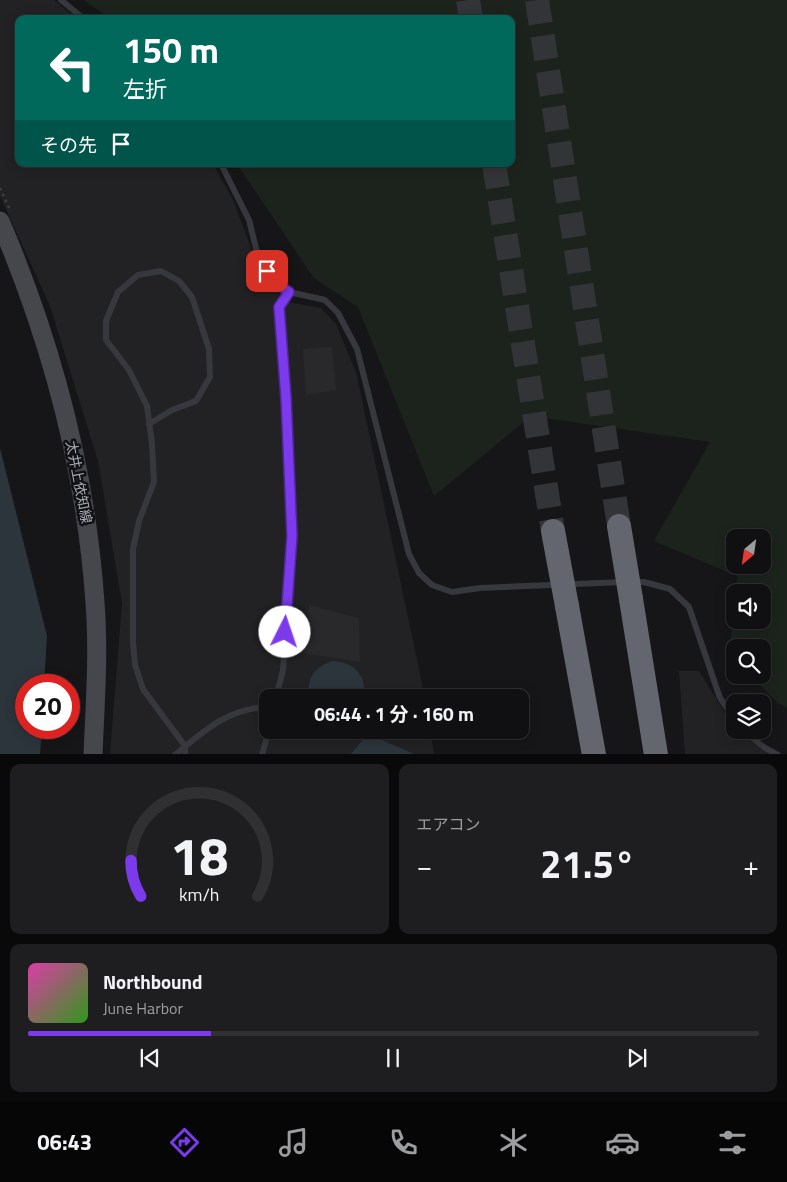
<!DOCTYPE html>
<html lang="ja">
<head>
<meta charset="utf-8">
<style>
	body { margin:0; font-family:"Titillium Web","Noto Sans JP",sans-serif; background:#1e1e20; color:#f1f3f6; height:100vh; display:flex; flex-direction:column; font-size:19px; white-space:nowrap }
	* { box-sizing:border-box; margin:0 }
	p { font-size:16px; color:#9c9d9f }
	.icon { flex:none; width:28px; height:28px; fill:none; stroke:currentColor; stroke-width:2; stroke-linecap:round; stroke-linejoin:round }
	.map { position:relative; height:754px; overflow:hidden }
	.side { display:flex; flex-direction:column; gap:10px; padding:10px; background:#09090a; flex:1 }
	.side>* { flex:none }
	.banner { position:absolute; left:15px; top:15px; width:500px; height:152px; border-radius:10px; box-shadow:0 2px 12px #0003,0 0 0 1px #303032; background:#00695c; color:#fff; overflow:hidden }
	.needle { width:32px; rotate:209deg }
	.tools { position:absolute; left:726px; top:529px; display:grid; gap:10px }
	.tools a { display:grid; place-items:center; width:45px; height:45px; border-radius:10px; background:#101012; box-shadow:0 2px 12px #0003,0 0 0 1px #303032; font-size:25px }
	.speed { position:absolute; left:15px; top:674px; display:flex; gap:10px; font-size:25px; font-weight:700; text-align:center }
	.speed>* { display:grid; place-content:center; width:65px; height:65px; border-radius:50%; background:#101012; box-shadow:0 2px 12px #0003,0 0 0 1px #303032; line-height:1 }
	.speed .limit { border:8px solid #d22; background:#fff; color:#111 }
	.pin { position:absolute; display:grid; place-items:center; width:42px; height:42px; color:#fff; margin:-21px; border-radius:10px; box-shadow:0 2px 8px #0006 }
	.me { position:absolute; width:55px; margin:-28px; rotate:4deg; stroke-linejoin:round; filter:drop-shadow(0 0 4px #0008) }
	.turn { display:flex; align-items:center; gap:18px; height:105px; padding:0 25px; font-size:22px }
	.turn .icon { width:65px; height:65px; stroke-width:2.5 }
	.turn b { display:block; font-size:35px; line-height:42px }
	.then { display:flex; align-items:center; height:48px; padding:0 25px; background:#0003; gap:10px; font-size:19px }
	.big { font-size:38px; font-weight:700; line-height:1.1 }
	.side .tile { flex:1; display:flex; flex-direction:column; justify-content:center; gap:8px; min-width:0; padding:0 18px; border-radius:10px; background:#1e1e20 }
	.side .dial { align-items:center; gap:0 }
	.dial svg { height:130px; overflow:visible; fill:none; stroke:#303032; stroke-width:7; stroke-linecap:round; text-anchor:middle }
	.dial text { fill:#f1f3f6; stroke:none }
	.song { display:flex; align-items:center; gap:15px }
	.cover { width:60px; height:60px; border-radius:8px; background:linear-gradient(135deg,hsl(320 70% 55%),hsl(110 70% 35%)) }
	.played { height:5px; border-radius:2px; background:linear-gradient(90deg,#7c3aed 25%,#303032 25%) }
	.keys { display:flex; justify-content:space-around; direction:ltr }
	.heat { display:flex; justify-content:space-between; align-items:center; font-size:28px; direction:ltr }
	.side .tiles { flex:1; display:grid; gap:10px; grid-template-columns:1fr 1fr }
	.tile:last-child { grid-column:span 2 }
	.trip { position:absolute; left:259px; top:689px; width:270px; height:50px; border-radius:10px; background:#101012; box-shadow:0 2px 12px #0003,0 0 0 1px #303032; font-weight:700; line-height:50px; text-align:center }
	.tabs { display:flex; height:80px; justify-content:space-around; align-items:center; background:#060607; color:#9c9d9f }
	.tabs .icon { width:35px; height:35px }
	.tabs .selected { color:#7c3aed }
	.tabs b { font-size:22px; color:#f1f3f6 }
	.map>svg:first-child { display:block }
</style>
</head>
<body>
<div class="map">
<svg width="787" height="755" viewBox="0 0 787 755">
	<rect width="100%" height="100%" fill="#161618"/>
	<g fill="#222225">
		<polygon points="0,0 54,0 77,19 19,19 19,164 213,164 233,200 257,264 274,289 287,302 321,308 336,324 356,372 425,697 268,698 268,730 430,730 434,754 110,754 122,603 98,461 50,306 0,196"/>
		<polygon points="679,671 699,671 735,730 768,754 685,754"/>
	</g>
	<path fill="#1c231d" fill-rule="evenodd" d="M84,0H787V708L777,702L750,675H762V648H735V660L729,654L735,599V620H762V592H736L737,576L654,541L710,442L531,416L434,496L358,307L314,278L237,164H511V19H110ZM735,538H762V565H735Z"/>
	<g fill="#2c353c">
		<polygon points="0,448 47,636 44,685 26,685 26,728 42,728 40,754 0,754"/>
		<path d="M332,661C353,661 368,676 363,697H310C305,679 315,667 332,661Z"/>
		<polygon points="368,734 414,754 351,754"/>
	</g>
	<g fill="#29292c">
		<polygon points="332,347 336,390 306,395 303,349"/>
		<polygon points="309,605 359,618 360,662 304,653"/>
	</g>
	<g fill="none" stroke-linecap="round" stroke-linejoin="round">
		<g stroke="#333438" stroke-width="24" stroke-dasharray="24 12" stroke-linecap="butt">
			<polyline points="468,0 471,19"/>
			<polyline points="537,0 619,526"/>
			<polyline points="494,164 553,531"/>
		</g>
		<polyline stroke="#3d3f44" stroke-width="2.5" stroke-dasharray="2.5 4" stroke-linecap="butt" points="0,188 9,208"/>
		<g stroke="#37383d" stroke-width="6">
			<polyline points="61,0 84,19"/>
			<polyline points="221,164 249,220 259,260 274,282 289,292 325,300 338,313 357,349 409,554 419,573 432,585 452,592 480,588 624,582"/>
			<polyline points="149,424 172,410 196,401 210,377 209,349 192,297 179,281 161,271 138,275 118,292 106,321 106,340 129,370 147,406 152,444 154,482 139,521 133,549 133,642 135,665 143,689 185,746 185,755"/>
			<polyline points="634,582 644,582 670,589 689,607 720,698 735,720"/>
			<polyline points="276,698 283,670 292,536 286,398 279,307 289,292"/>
			<polyline points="742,730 765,748 778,755"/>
			<path d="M175,755C203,731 229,708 268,707"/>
			<polyline points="262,755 269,730"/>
		</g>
		<path stroke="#45474d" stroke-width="19" d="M0,221C52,343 86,470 95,603C99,653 95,704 93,755"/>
		<g stroke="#63666e" stroke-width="24">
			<polyline points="631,599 656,755"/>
			<polyline points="567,606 594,755"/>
		</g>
		<g stroke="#63666e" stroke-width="24">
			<polyline points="619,526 631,599"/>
			<polyline points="553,531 567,606"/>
		</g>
	</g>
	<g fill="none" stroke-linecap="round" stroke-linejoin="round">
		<g stroke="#51269a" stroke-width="12">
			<polyline id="route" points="267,271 274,282 289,292 279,307 286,398 292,536 285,632"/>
		</g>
		<use href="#route" stroke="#7c3aed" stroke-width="9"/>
	</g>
	<g text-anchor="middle" stroke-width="5" stroke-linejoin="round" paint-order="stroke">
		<g font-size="14" fill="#a8adb8" stroke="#111113">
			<text transform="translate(79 482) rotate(79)" y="5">太井上依知線</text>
		</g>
	</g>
</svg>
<div class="tools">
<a><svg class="needle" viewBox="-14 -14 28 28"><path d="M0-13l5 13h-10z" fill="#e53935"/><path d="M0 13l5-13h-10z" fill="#9c9d9f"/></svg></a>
<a><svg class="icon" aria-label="sound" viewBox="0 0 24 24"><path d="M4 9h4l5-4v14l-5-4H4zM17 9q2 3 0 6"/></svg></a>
<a><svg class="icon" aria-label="search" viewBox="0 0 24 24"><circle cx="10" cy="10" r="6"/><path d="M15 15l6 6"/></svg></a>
<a><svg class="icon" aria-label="layers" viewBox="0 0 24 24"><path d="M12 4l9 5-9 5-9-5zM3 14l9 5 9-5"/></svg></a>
</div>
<div class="speed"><div class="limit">20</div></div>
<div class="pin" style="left:267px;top:271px;background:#d93025"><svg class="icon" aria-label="arrive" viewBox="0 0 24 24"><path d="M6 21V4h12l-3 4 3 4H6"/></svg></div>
<svg class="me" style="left:285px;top:632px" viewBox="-20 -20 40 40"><circle r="19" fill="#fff"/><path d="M0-13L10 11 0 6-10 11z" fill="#7c3aed"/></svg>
<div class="trip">06:44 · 1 分 · 160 m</div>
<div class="banner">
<div class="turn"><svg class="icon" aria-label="left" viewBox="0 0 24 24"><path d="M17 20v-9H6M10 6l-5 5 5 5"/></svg><div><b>150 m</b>左折</div></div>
<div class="then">その先<svg class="icon" aria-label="arrive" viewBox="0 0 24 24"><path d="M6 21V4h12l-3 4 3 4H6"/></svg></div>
</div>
</div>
<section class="side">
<div class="tiles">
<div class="tile dial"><svg viewBox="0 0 100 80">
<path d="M14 69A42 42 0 1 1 86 69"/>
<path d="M14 69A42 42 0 0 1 8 47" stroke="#7c3aed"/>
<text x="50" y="56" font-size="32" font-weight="700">18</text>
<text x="50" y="72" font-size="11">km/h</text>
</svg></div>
<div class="tile"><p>エアコン</p>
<div class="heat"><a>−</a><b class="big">21.5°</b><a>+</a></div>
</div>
<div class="tile">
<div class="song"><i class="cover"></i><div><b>Northbound</b><p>June Harbor</p></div></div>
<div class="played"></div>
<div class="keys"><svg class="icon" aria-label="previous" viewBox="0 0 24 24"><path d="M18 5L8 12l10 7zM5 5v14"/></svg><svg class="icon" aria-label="pause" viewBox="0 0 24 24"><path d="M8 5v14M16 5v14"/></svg><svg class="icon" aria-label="next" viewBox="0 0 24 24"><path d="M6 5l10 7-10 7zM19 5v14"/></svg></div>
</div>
</div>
</section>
<nav class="tabs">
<b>06:43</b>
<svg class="icon selected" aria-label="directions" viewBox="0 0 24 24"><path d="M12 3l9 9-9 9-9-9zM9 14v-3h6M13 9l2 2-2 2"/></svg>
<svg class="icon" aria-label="music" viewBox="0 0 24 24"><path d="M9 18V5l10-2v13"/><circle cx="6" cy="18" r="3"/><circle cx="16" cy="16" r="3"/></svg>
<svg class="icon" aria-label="phone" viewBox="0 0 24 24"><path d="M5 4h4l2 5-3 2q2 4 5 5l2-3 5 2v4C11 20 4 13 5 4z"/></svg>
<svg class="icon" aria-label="climate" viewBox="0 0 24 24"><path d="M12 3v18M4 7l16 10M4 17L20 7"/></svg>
<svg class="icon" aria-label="car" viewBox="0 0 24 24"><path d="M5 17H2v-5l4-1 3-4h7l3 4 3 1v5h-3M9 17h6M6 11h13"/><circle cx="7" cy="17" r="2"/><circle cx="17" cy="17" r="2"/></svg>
<svg class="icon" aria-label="filters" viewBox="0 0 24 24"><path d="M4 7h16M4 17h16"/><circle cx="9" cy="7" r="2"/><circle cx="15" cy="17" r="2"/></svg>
</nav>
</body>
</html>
